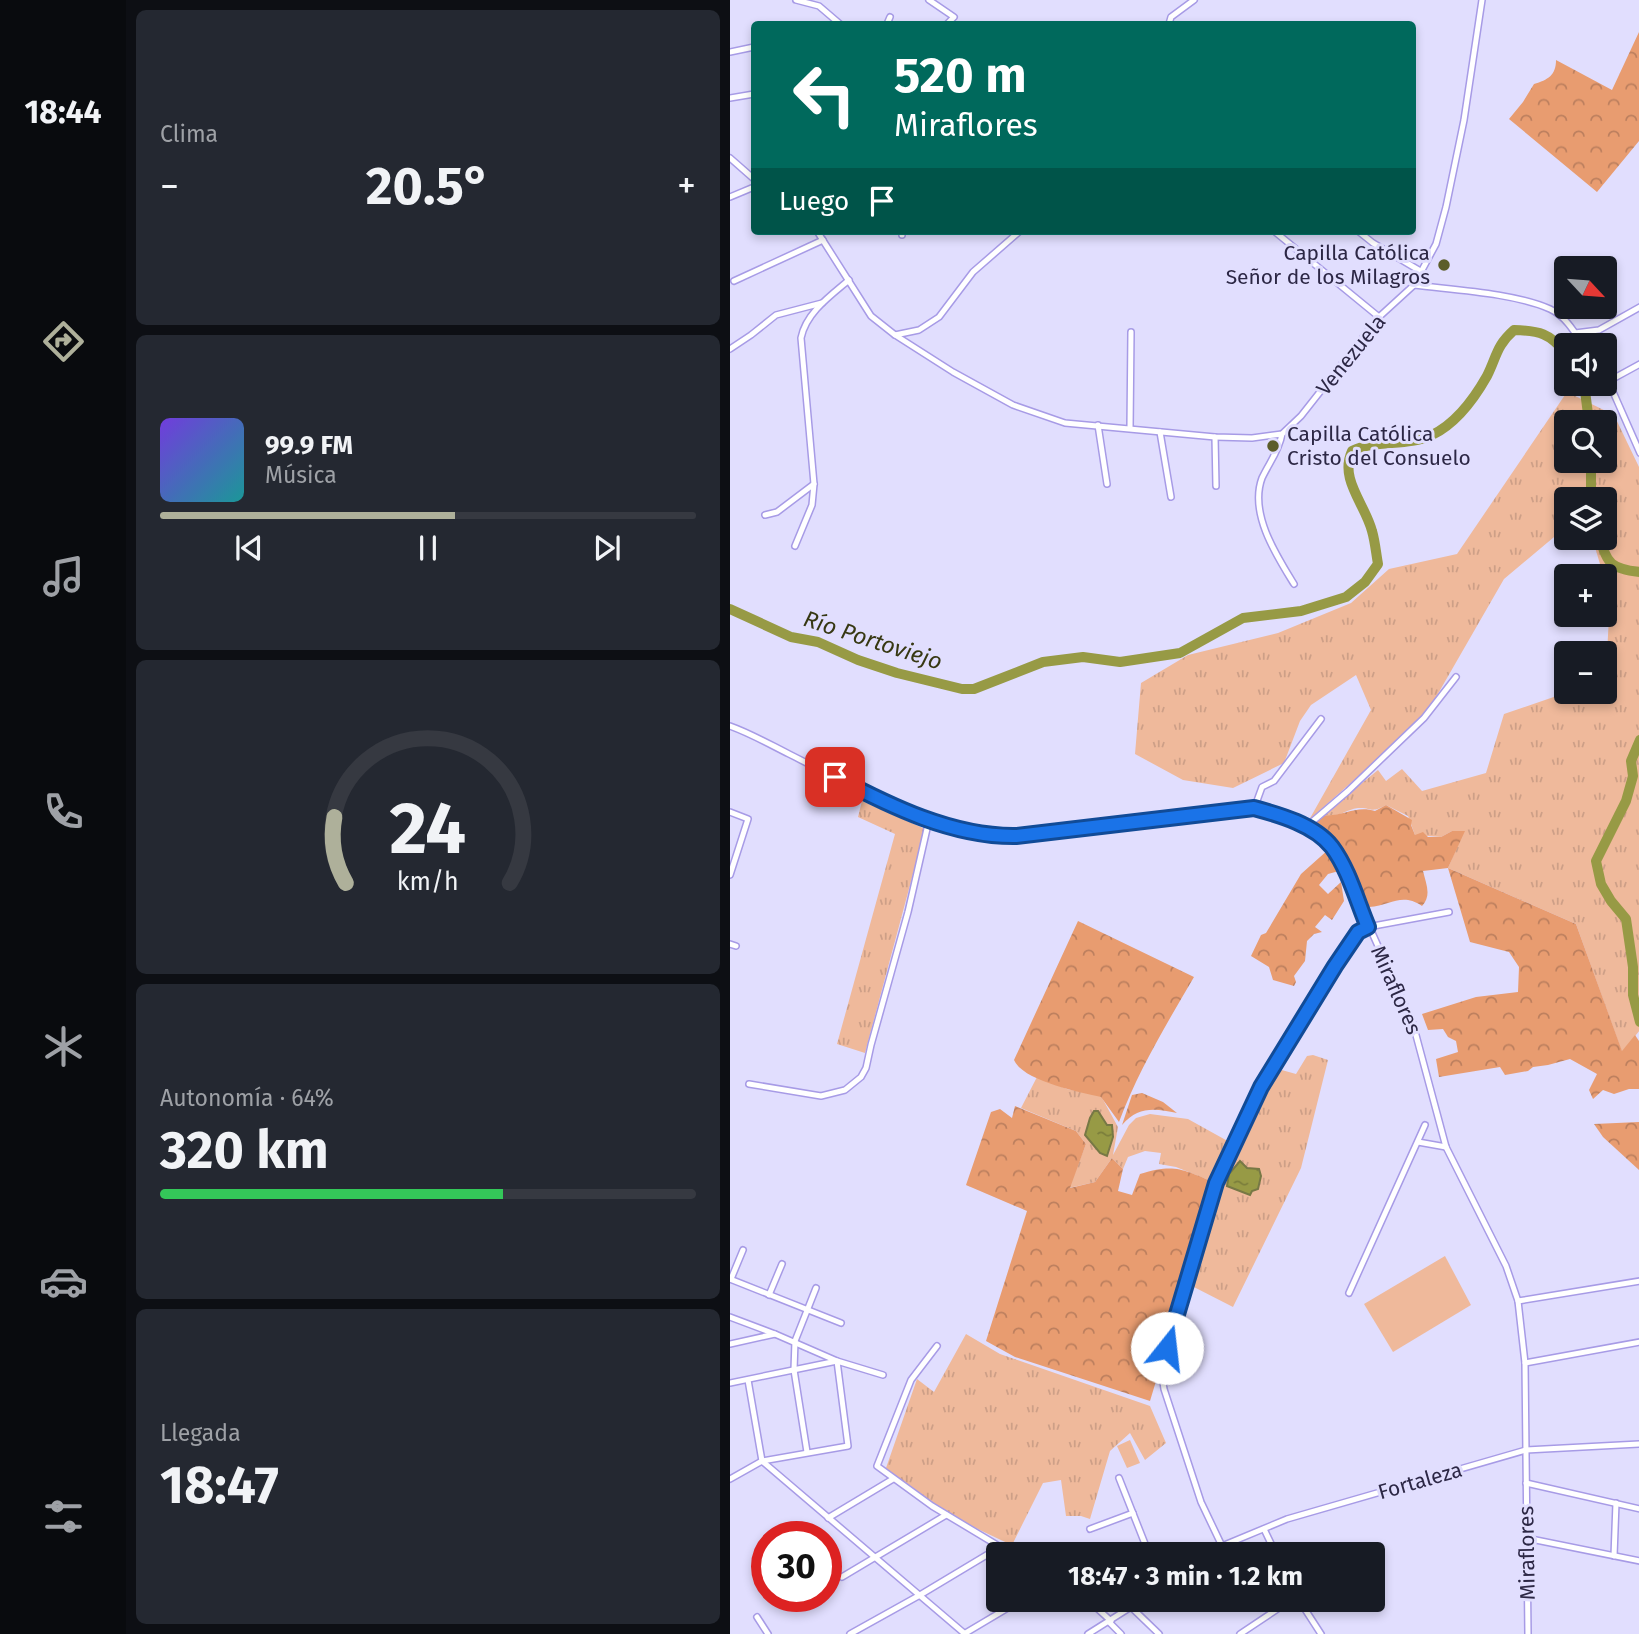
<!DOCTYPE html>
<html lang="es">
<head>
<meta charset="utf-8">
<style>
	body { margin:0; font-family:"Fira Sans",sans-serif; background:#242831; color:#f1f3f6; height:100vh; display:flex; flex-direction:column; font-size:26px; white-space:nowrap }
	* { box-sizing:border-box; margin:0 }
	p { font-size:23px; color:#9ea1a6 }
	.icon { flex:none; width:38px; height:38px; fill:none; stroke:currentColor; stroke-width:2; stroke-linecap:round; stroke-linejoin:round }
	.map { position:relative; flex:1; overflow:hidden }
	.sheet { display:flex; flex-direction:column; gap:10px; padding:10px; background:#0d0f14; width:604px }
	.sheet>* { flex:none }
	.top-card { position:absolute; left:21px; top:21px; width:665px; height:214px; border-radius:7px; box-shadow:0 4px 10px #0003; background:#00695c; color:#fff; overflow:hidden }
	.needle { width:46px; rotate:116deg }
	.tools { position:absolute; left:824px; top:256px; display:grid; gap:14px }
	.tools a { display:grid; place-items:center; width:63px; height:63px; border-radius:7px; background:#171b24; box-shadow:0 4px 10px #0003; font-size:35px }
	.speed { position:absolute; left:21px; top:1521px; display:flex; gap:14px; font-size:35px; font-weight:700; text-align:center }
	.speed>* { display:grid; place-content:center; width:91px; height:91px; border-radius:50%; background:#171b24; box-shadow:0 4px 10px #0003; line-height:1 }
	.speed .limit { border:10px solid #d22; background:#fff; color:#111 }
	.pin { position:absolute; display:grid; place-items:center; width:60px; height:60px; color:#fff; margin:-30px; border-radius:14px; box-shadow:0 4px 10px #0006 }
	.me { position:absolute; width:77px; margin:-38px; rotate:16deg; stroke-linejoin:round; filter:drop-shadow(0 0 5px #0008) }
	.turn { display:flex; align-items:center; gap:24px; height:147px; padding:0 28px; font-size:32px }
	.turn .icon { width:91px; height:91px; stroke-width:2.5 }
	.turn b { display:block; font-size:49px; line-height:60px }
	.then { display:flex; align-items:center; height:66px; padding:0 28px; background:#0003; gap:14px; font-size:26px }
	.big { font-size:52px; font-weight:700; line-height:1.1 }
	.sheet .card { flex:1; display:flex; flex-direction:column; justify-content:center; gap:10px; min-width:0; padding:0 24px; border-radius:10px; background:#242831 }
	.sheet .dial { align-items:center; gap:0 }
	.dial svg { height:182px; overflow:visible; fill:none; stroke:#363941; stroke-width:7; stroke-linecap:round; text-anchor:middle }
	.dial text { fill:#f1f3f6; stroke:none }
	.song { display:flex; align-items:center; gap:21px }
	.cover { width:84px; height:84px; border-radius:10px; background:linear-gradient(135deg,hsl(260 70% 55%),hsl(180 70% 35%)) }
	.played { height:7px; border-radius:4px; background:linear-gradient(90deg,#aeb09a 55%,#363941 55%) }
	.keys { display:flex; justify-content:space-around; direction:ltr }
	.heat { display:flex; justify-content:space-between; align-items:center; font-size:38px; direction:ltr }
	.charge { height:10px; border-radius:5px; background:linear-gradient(90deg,#34c759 64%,#363941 0) }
	.trip { position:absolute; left:256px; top:1542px; width:399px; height:70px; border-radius:7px; background:#171b24; box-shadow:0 4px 10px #0003; font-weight:700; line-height:70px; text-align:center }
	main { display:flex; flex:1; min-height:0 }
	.dock { display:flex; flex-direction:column; width:126px; justify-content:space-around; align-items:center; background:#090b0e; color:#9ea1a6 }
	.dock .icon { width:49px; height:49px }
	.dock .on { color:#aeb09a }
	.dock b { font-size:32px; color:#f1f3f6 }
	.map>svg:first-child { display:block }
</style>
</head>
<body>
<main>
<nav class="dock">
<b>18:44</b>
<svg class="icon on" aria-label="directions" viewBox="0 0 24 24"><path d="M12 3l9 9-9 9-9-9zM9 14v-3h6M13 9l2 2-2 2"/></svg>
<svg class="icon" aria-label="music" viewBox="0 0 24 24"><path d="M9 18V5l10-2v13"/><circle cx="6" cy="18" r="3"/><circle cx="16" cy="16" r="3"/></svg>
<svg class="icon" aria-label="phone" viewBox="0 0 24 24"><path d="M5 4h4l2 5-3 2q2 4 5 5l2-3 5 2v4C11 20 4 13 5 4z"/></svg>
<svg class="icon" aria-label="climate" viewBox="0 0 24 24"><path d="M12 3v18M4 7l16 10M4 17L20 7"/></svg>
<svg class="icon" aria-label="car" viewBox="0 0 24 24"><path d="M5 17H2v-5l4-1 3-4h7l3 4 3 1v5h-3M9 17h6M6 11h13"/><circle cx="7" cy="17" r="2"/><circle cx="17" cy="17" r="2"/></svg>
<svg class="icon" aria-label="filters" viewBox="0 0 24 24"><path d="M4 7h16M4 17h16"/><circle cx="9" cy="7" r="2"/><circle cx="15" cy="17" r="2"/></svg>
</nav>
<section class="sheet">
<div class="card"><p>Clima</p>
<div class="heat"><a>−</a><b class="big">20.5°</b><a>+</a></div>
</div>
<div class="card">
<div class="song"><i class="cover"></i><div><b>99.9 FM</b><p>Música</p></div></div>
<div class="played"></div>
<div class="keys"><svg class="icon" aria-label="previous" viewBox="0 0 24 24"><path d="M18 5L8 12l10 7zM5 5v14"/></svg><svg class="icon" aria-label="pause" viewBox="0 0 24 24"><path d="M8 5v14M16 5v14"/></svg><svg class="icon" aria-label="next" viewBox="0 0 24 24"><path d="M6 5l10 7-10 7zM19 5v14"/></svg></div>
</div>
<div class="card dial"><svg viewBox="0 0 100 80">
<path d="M14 69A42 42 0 1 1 86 69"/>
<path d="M14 69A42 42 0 0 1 9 40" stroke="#aeb09a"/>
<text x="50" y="56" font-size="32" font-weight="700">24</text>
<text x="50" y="72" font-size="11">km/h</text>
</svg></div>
<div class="card"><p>Autonomía · 64%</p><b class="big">320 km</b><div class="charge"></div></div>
<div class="card"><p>Llegada</p><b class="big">18:47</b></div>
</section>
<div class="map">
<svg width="910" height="1634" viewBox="0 0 910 1634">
	<defs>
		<pattern id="grass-tufts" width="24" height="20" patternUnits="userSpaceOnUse" patternTransform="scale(1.75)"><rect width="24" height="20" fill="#efb99b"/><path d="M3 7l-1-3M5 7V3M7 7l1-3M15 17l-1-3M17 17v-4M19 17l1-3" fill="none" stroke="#cd9f87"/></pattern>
		<pattern id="forest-crowns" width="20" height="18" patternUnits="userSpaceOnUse" patternTransform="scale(1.75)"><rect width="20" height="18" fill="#e89c70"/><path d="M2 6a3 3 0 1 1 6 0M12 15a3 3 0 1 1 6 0" fill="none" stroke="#bc7f5e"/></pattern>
		<pattern id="water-ripples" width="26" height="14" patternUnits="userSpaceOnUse" patternTransform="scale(1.75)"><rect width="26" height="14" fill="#979a45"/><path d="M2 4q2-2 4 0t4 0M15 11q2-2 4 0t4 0" fill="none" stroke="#7b7e3b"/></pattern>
	</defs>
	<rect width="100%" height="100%" fill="#e1defe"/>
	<g fill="url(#grass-tufts)" fill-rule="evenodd">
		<path d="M837,392L884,415L910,469V1030L892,1052L846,924L718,868L734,831H722L711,837L685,835L678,816L656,805C640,814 642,807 628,808C614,810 613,817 593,815L648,770L656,781L672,769L692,791L756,773L774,714L841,691H875L880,598L862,537H875V499H836V527L774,579L694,718L579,820L641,710L626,675L581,705L570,721L554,763L503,788L453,780L405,754L411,683L458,655L548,633L621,603L659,569L727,554ZM836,422H875V460H836Z"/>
		<polygon points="132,801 195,829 135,1053 107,1044 165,834 128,817"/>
		<path d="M583,1055L598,1060L571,1168L503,1307L456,1283L486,1183L446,1167L429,1164L431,1153L415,1151L398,1157L393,1169L382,1158L365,1182L339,1188L356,1144L346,1131L291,1108L307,1077L337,1089L371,1096L388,1127L383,1155L399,1125L406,1118L420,1114L458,1119L503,1144L541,1067L566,1074L577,1056ZM364,1113L378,1125H382L383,1137L370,1153L355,1135L360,1118Z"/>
		<path d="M236,1334L270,1354L420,1406L436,1443L415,1460L400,1433L380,1451L360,1519L351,1516H336L331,1480L313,1483L282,1545C237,1525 192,1502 156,1468L187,1379L204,1392Z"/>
	</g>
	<g fill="url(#forest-crowns)">
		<path d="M909,32V141L867,192L779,119L793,102L804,84C818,80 826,75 826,60L882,90Z"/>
		<path d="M656,805L682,820L681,825L685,835L693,832L698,837H711L722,831H735L718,868L846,924L892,1051L905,1035L909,1041V1089H899L884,1094L873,1090L863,1099L859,1090L867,1074L840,1059L818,1065L803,1067L798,1071L775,1075L770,1067L709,1077L706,1059L728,1052L726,1041L718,1037L713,1029L698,1030L692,1014L746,997L788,992L789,967L779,952L740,942L718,868L693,871C696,884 702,895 692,906C671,892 661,906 639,907L628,892L603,841L586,828L585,823L593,815C614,817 625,805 645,811Z"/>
		<polygon points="599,849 602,850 609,871 598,874 589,885 598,894 611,882 614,901 602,920 595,915 585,927 592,932 584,934 577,941 575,961 564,976 566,982 564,986 543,980 539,967 521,956 531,935 536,933 571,874"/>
		<path d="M348,921L464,977C436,1025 408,1071 389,1122L371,1097C349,1092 293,1081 284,1060Z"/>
		<path d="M412,1093L433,1102L447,1113C423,1108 408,1107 392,1125L402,1095Z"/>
		<path d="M285,1106L346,1131L356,1144L340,1188L365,1182L382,1158L393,1169L388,1191L402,1195L410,1174C446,1163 453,1170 486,1183L420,1401L285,1357L256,1341L297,1211L236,1185L261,1112L270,1109L282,1118Z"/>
		<polygon points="909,1122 910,1122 909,1170 873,1137 864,1124"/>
	</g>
	<g fill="#efb99b">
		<polygon points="715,1256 741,1305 663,1352 634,1304"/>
		<polygon points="400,1440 410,1463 397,1468 387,1446"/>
	</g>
	<g fill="url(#water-ripples)" stroke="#777845" stroke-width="2">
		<polygon points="364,1111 368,1111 377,1125 382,1125 383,1137 377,1156 370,1153 355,1135 360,1118"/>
		<polygon points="510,1161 517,1168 529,1169 531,1176 528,1189 522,1191 520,1195 497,1186 499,1174"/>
	</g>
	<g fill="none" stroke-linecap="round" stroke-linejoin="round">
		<g stroke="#979a45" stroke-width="10">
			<polyline points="854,383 859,422"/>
			<polyline points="861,499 861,460"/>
			<path d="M870,537C876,564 882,569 910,572"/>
			<path d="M0,609L61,637L88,642L128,660L167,673L232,689H244L313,662L353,657L390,662L450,653L513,618L571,611L616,597L635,582L648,564C646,553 645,541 642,531C635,504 609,479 622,451C646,439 677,447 702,435C727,423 744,399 757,376C767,356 766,346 784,330C810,331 819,333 836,353"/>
			<polyline points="910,740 901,761 903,776 896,801 866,861 871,884 881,901 896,919 903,967 903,995 910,1022"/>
		</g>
		<g stroke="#a79be6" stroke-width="8">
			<g id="minor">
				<polyline points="66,0 89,6 110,24"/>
				<polyline points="199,0 224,17 217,24"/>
				<polyline points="157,24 160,17"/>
				<polyline points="439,24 441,17 464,0"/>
				<polyline points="0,52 24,47"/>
				<polyline points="0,98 24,94"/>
				<polyline points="0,158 24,179"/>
				<polyline points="0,197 24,187"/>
				<polyline points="87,231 141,316 165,335 223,372 283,405 335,423 485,437 522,438 552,434 571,416 649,317 684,285 706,244 716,207 734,120 752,0"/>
				<polyline points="544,231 649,317"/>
				<polyline points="628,231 643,243 692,272"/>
				<polyline points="172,235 172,231"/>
				<polyline points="4,281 93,240"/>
				<path d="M684,285C724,290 784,293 820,309C835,316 844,331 853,345"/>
				<polyline points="845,333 869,330 910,307"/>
				<polyline points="165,335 189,330 209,317 243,272 290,231"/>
				<polyline points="0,349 21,335 46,315 92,303"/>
				<polyline points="875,379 884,394 910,453"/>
				<polyline points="877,382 910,364"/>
				<polyline points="368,425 377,484"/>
				<polyline points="400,428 401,332"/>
				<polyline points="430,432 441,497"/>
				<path d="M552,434C549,451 539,463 532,478C519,513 546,555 564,584"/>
				<polyline points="485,437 486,486"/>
				<polyline points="35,515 47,512 84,484"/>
				<path d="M65,546L82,505L84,484L71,338C76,313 100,296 119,280"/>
				<path d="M0,726C20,733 39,744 59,754C125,787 211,838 286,836L524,809C552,815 579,824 599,844C605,850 609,860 613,868L683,1024L716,1147L776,1266L788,1301L795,1363L798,1634"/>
				<polyline points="524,809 532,787 544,781 591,719"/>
				<polyline points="0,812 18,819 0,875"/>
				<polyline points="576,827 618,791 694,718 726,677"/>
				<polyline points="0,944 6,946"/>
				<polyline points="19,1084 91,1096 115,1090 131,1077 136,1068 141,1045 178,912 199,820"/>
				<polyline points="688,1142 716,1147"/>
				<polyline points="0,1279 111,1323"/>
				<polyline points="1,1279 13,1250"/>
				<polyline points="619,1293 695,1125"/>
				<polyline points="39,1295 52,1264"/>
				<polyline points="788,1301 910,1281"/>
				<polyline points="0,1317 45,1334"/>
				<polyline points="0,1344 45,1334 107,1361 118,1446 32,1461 18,1380"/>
				<polyline points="207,1346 181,1380 147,1466 202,1506 282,1554"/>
				<polyline points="795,1363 910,1342"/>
				<polyline points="0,1383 107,1361 153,1375"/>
				<polyline points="77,1452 64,1370 65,1341 86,1288"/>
				<polyline points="389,1478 419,1554"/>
				<polyline points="0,1479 32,1461 235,1634"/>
				<polyline points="796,1483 910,1509"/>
				<polyline points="98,1518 163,1479"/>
				<polyline points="360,1529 403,1513"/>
				<polyline points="534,1529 546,1554"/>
				<polyline points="796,1538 910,1561"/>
				<polyline points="492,1546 471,1502 434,1389 431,1369 493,1166 541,1067 628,932 638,927 719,912"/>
				<polyline points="479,1554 492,1546 557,1519 796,1450 910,1444"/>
				<polyline points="884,1556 886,1503"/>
				<polyline points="112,1577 216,1515"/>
				<polyline points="358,1600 381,1621 379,1622 391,1634"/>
				<polyline points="569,1600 591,1634"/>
				<polyline points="401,1607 429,1634"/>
				<polyline points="27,1617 38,1634"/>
				<polyline points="120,1634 190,1595 270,1547"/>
				<polyline points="234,1634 291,1600"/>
				<polyline points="358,1634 412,1600"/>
				<polyline points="510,1634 561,1600"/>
			</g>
		</g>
		<use href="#minor" stroke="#fff" stroke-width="5"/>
	</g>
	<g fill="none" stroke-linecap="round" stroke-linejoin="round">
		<g stroke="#114b97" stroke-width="18">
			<path id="route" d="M105,777C160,806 223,837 286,836L524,808C550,815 585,825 602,847C619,870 627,901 638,927L628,932L605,966L531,1087L486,1183L437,1348"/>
		</g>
		<use href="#route" stroke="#1a73e8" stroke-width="12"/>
	</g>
	<g fill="#5b5d2a" stroke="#e1defe" stroke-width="2.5">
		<circle cx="714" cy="265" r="7"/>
		<circle cx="543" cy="446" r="7"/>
	</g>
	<g text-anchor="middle" stroke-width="6" stroke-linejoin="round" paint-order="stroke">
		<g font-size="21" fill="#2c2745" stroke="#e1defe" text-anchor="end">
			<text x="700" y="260">Capilla Católica<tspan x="700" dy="24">Señor de los Milagros</tspan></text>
			<text x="557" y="441" text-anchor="start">Capilla Católica<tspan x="557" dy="24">Cristo del Consuelo</tspan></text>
		</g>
		<g font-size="21" fill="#2c2745" stroke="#e1defe">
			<text transform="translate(621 355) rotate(-51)" y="7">Venezuela</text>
			<text transform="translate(666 990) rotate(66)" y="7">Miraflores</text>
			<text transform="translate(690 1481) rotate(-16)" y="7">Fortaleza</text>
			<text transform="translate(797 1553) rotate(-91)" y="7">Miraflores</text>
		</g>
		<g font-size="23" font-style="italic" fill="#373813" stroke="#e1defe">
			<text transform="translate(143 640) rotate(18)" y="8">Río Portoviejo</text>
		</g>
	</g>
</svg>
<div class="tools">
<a><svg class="needle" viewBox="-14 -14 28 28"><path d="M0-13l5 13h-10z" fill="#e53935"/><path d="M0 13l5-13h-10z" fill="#9ea1a6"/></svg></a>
<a><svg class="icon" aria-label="sound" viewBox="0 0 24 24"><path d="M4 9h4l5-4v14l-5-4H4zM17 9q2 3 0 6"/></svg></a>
<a><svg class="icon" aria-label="search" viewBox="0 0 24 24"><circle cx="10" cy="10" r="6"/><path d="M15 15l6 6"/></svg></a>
<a><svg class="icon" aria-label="layers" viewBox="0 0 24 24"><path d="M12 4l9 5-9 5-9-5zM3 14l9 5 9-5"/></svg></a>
<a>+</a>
<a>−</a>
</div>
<div class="speed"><div class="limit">30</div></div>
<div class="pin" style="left:105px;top:777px;background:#d93025"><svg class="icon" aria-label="arrive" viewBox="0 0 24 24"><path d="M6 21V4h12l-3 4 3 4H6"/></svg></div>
<svg class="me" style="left:437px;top:1348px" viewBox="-20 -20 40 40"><circle r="19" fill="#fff"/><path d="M0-13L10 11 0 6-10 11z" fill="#1a73e8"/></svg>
<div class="trip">18:47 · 3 min · 1.2 km</div>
<div class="top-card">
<div class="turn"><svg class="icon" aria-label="left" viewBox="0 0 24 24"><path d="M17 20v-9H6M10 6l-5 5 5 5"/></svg><div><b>520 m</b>Miraflores</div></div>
<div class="then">Luego<svg class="icon" aria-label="arrive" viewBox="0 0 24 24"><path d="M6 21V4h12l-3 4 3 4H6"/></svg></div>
</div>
</div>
</main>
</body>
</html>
